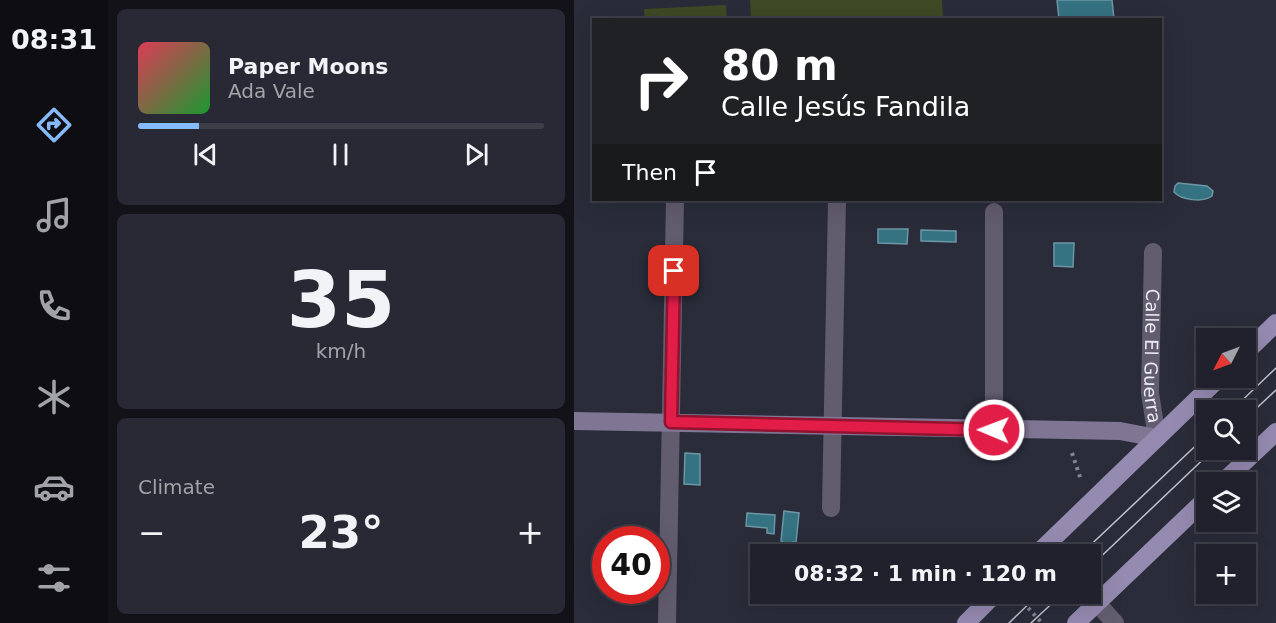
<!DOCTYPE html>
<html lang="en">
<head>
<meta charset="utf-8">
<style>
	body { margin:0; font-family:"DejaVu Sans",sans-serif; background:#282934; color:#f1f3f6; height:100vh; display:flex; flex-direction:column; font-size:22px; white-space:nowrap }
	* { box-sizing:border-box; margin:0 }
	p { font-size:20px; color:#a2a3a9 }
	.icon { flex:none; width:33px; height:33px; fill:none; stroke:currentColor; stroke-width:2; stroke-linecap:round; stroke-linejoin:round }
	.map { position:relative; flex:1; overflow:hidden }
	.panel { display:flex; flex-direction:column; gap:9px; padding:9px; background:#121218; width:466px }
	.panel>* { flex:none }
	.hud { position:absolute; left:18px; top:18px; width:570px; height:183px; border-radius:0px; box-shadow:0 6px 24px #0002,0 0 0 2px #3d3e48; background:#202124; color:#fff; overflow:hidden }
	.needle { width:39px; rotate:228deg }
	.buttons { position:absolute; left:622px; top:328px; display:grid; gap:12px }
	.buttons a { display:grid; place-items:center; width:60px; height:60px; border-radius:0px; background:#20212c; box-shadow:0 6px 24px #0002,0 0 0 2px #3d3e48; font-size:30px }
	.speed { position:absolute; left:18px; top:526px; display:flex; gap:12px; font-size:30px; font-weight:700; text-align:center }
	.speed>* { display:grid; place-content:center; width:78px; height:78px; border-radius:50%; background:#20212c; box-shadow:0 6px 24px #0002,0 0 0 2px #3d3e48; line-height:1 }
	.speed .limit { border:9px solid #d22; background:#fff; color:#111 }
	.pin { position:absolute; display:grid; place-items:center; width:51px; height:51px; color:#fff; margin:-26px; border-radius:12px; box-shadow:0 3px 9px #0006 }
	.me { position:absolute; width:66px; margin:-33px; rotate:271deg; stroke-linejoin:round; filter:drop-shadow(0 0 4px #0008) }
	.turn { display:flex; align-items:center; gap:21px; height:126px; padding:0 30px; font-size:27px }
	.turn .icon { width:78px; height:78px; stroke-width:2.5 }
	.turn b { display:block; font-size:42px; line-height:51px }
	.then { display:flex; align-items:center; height:57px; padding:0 30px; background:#0003; gap:12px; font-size:22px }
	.big { font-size:45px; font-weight:700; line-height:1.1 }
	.panel .tile { flex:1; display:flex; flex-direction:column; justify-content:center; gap:9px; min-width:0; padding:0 21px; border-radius:9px; background:#282934 }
	.panel .dial { align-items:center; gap:0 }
	.dial b { font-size:78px; line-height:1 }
	.song { display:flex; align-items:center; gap:18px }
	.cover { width:72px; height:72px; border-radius:9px; background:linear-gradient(135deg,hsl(350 70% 55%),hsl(130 70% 35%)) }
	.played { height:6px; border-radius:3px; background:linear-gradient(90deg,#86bbfb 15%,#3d3e48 15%) }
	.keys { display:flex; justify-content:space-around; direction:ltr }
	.heat { display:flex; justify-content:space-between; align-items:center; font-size:33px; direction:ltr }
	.trip { position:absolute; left:176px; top:544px; width:351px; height:60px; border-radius:0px; background:#20212c; box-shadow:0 6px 24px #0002,0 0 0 2px #3d3e48; font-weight:700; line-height:60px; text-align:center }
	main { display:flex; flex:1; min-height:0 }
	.tab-bar { display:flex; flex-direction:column; width:108px; justify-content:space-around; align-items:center; background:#0d0d12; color:#a2a3a9 }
	.tab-bar .icon { width:42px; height:42px }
	.tab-bar .active { color:#86bbfb }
	.tab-bar b { font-size:27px; color:#f1f3f6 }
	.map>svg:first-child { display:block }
</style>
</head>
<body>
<main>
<nav class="tab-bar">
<b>08:31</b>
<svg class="icon active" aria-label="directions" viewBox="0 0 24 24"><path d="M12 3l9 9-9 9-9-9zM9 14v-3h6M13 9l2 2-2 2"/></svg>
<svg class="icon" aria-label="music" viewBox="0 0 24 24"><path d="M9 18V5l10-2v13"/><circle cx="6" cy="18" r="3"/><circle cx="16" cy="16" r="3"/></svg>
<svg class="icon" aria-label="phone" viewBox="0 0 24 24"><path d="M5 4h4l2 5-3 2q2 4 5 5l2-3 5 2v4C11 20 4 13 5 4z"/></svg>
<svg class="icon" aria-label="climate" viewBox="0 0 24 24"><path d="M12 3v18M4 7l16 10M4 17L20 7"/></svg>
<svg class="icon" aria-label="car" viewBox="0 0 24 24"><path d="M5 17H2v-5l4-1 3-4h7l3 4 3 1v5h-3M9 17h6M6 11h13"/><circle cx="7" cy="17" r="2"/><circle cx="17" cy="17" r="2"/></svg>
<svg class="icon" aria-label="filters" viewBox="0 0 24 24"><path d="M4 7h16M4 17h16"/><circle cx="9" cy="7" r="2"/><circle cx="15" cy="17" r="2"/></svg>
</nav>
<section class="panel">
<div class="tile">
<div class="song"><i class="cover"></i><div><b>Paper Moons</b><p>Ada Vale</p></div></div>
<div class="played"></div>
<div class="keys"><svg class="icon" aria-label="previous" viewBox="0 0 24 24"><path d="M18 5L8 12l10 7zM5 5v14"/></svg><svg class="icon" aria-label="pause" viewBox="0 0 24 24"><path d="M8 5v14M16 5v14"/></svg><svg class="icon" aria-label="next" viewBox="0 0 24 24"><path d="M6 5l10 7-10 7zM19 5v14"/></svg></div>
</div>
<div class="tile dial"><b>35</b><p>km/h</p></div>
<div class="tile"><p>Climate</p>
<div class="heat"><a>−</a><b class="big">23°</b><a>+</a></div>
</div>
</section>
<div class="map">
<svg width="702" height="623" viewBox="0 0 702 623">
	<rect width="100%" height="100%" fill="#2a2c3a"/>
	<g fill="#3d4a25">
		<polygon points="176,0 368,0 369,19 177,19"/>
		<polygon points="152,5 153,19 71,19 70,9"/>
	</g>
	<g fill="#357282" stroke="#6c97a5" stroke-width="1.5">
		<polygon points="483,0 538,0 540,19 485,19"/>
		<path d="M604,183L633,186L639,191L638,196C629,203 607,200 600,192L601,186Z"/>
		<polygon points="304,229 334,229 333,244 304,243"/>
		<polygon points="347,230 382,231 382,242 347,241"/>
		<polygon points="480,243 500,243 499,267 480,266"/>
		<polygon points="111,453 126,454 126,485 110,484"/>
		<polygon points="210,511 225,513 222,543 219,542 214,546 207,541"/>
		<polygon points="173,513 201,515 200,534 193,533 193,528 172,526"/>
	</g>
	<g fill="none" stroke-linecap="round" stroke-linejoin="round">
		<g stroke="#848691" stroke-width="4" stroke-dasharray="3 4.5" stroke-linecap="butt">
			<polyline points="498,453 507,480"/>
			<polyline points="444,597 468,623"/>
		</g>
		<g stroke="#625c6f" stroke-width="18">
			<path id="s1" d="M579,252L576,393L583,438"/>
			<polyline points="420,430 420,212"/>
			<polyline points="257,508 263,200"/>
			<polyline points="523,603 541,623"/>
			<polyline points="93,623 101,200"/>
		</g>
		<polyline stroke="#7f7694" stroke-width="18" points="0,421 546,431 583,438"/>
		<g stroke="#958ab0" stroke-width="18">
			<polyline points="672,352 702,323"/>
			<polyline points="648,483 702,432"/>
			<polyline points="462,555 645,378"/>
			<polyline points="392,623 421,594"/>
			<polyline points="502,623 633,498"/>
		</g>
		<g stroke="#c0c2cc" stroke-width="1.5">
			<polyline points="657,411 702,368"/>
			<polyline points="672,418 702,390"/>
			<polyline points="506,555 633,435"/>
			<polyline points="516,567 639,450"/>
			<polyline points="435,623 465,594"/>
			<polyline points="457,623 488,594"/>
		</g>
	</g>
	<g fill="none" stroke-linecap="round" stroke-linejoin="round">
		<g stroke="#92132f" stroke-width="15">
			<polyline id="route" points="100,271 97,422 420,430"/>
		</g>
		<use href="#route" stroke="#e11d48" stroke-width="10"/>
	</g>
	<g text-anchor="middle" stroke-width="6" stroke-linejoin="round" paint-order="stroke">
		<g font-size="18" fill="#ebedf6" stroke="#2a2c3a">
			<text dy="6" stroke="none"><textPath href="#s1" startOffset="104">Calle El Guerra</textPath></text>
		</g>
	</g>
</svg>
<div class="buttons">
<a><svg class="needle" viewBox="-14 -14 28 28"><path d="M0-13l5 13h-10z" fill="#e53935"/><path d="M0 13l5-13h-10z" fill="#a2a3a9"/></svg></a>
<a><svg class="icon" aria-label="search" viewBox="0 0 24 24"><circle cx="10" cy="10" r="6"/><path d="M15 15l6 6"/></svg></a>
<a><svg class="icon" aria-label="layers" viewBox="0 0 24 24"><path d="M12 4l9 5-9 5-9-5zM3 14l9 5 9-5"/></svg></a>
<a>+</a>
</div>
<div class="speed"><div class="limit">40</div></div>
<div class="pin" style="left:100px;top:271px;background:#d93025"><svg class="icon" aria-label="arrive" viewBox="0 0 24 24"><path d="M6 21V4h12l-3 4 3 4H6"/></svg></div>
<svg class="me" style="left:420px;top:430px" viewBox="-20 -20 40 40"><circle r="17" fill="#e11d48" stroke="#fff" stroke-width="3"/><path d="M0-11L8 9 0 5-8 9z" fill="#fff"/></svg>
<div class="trip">08:32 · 1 min · 120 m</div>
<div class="hud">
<div class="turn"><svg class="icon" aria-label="right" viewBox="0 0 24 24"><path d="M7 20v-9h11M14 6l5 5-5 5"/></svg><div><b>80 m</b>Calle Jesús Fandila</div></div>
<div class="then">Then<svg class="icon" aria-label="arrive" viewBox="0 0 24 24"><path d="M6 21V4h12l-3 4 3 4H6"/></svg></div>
</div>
</div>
</main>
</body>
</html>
